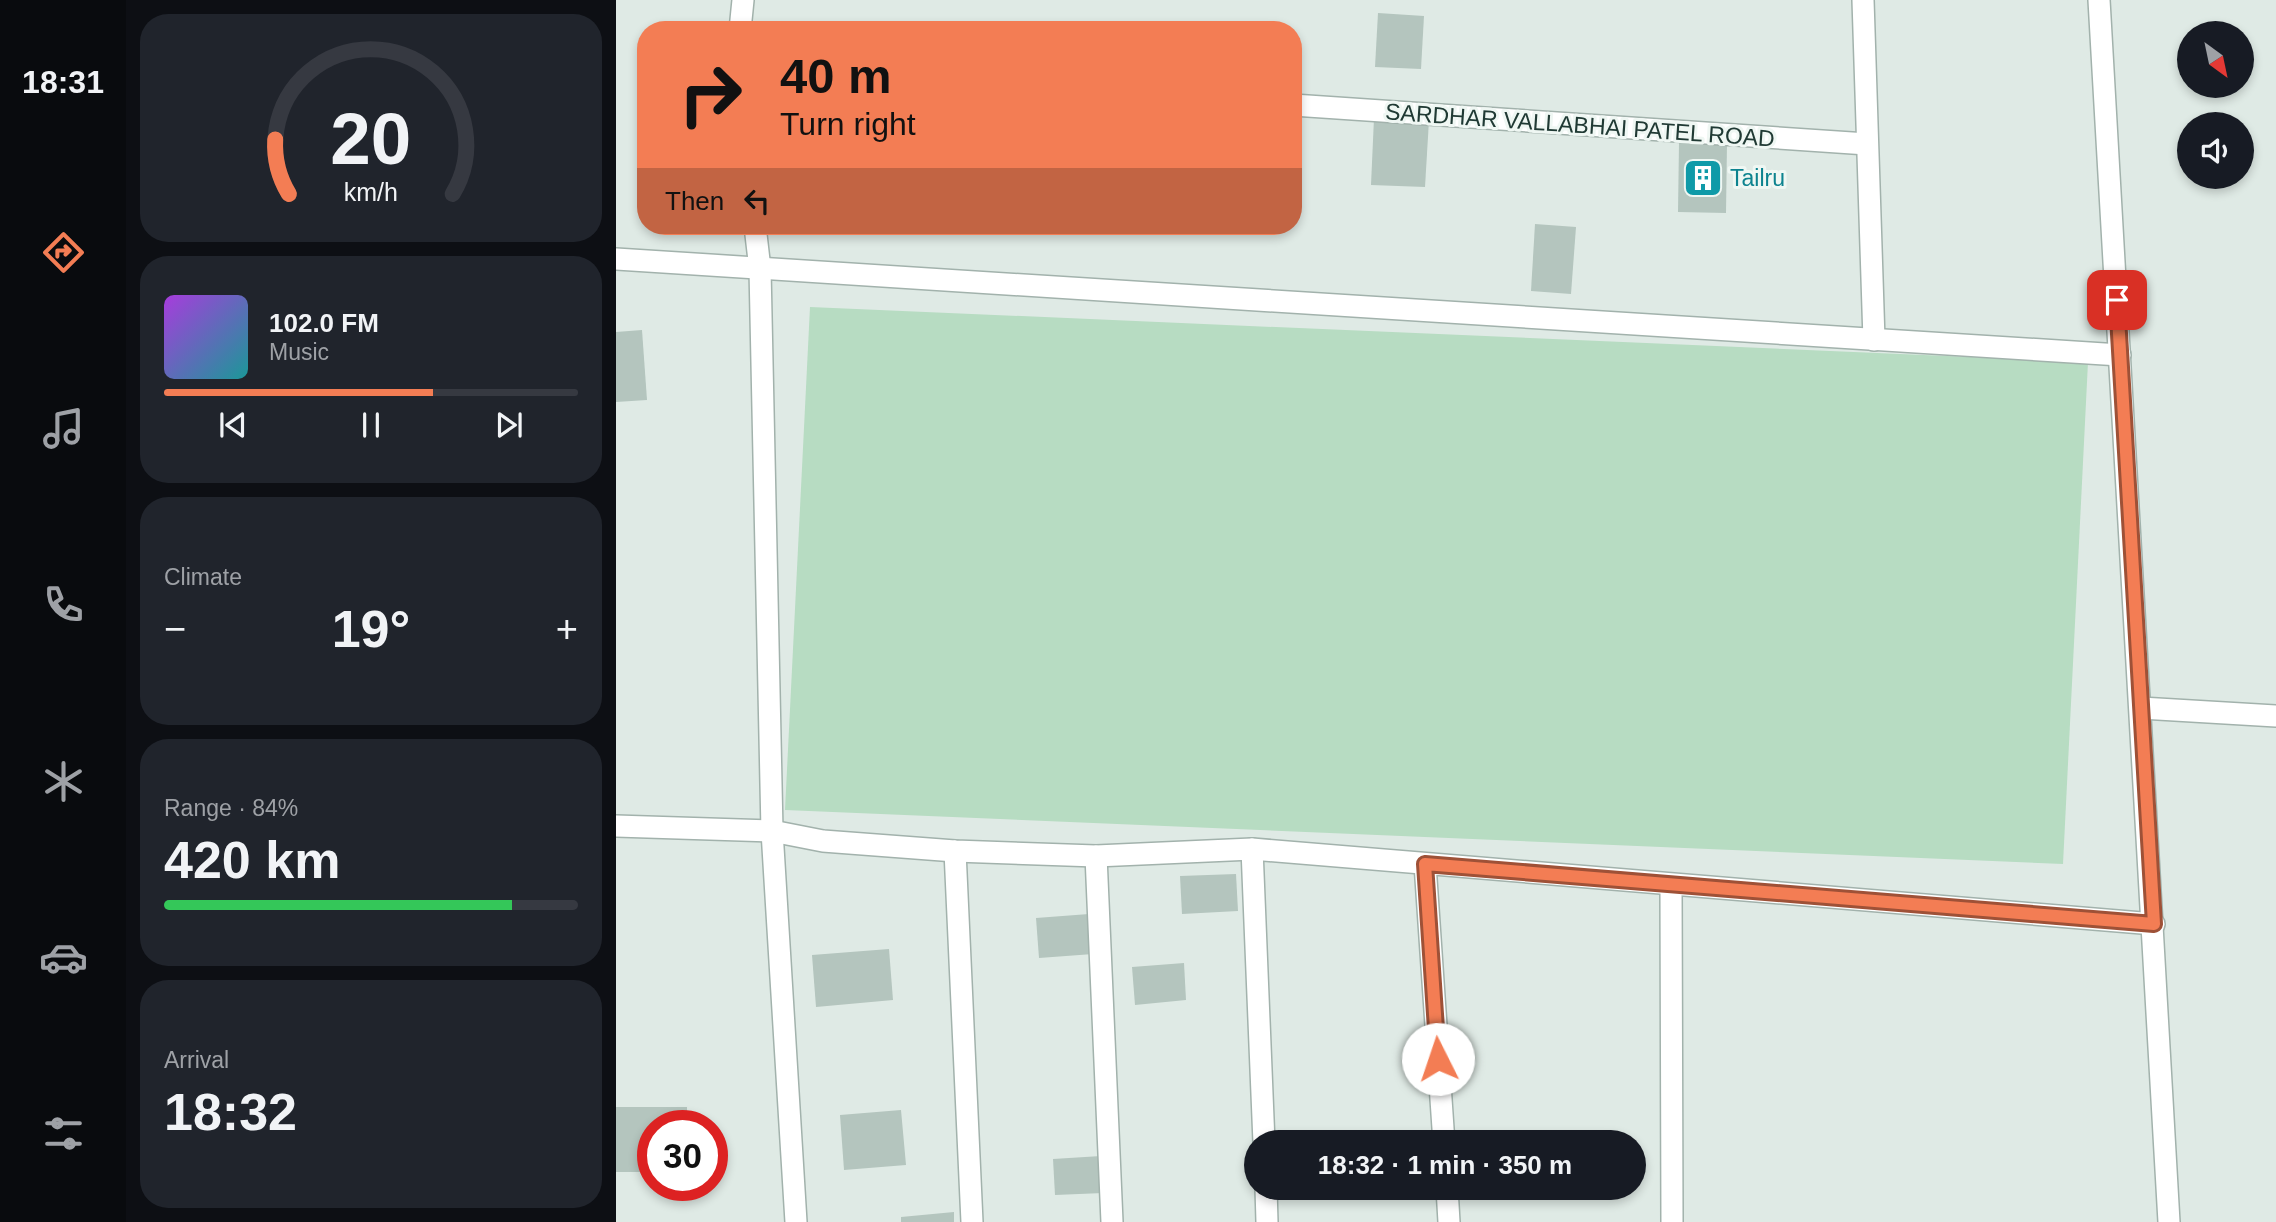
<!DOCTYPE html>
<html lang="en">
<head>
<meta charset="utf-8">
<style>
	body { margin:0; font-family:Helvetica,sans-serif; background:#20242c; color:#f1f3f6; height:100vh; display:flex; flex-direction:column; font-size:26px; white-space:nowrap }
	* { box-sizing:border-box; margin:0 }
	p { font-size:23px; color:#9ea1a6 }
	.icon { flex:none; width:38px; height:38px; fill:none; stroke:currentColor; stroke-width:2; stroke-linecap:round; stroke-linejoin:round }
	.map { position:relative; flex:1; overflow:hidden }
	.drawer { display:flex; flex-direction:column; gap:14px; padding:14px; background:#0d0f14; width:490px }
	.drawer>* { flex:none }
	.guide { position:absolute; left:21px; top:21px; width:665px; height:214px; border-radius:28px; box-shadow:0 4px 10px #0003; background:#f37d54; color:#111; overflow:hidden }
	.needle { width:46px; rotate:147deg }
	.controls { position:absolute; left:1561px; top:21px; display:grid; gap:14px }
	.controls a { display:grid; place-items:center; width:77px; height:77px; border-radius:50%; background:#171b24; box-shadow:0 4px 10px #0003; font-size:35px }
	.speed { position:absolute; left:21px; top:1110px; display:flex; gap:14px; font-size:35px; font-weight:700; text-align:center }
	.speed>* { display:grid; place-content:center; width:91px; height:91px; border-radius:50%; background:#171b24; box-shadow:0 4px 10px #0003; line-height:1 }
	.speed .limit { border:10px solid #d22; background:#fff; color:#111 }
	.pin { position:absolute; display:grid; place-items:center; width:60px; height:60px; color:#fff; margin:-30px; border-radius:14px; box-shadow:0 4px 10px #0006 }
	.me { position:absolute; width:77px; margin:-38px; rotate:356deg; stroke-linejoin:round; filter:drop-shadow(0 0 5px #0008) }
	.turn { display:flex; align-items:center; gap:24px; height:147px; padding:0 28px; font-size:32px }
	.turn .icon { width:91px; height:91px; stroke-width:2.5 }
	.turn b { display:block; font-size:49px; line-height:60px }
	.then { display:flex; align-items:center; height:66px; padding:0 28px; background:#0003; gap:14px; font-size:26px }
	.big { font-size:52px; font-weight:800; line-height:1.1 }
	.drawer .card { flex:1; display:flex; flex-direction:column; justify-content:center; gap:10px; min-width:0; padding:0 24px; border-radius:28px; background:#20242c }
	.drawer .dial { align-items:center; gap:0 }
	.dial svg { height:182px; overflow:visible; fill:none; stroke:#363941; stroke-width:7; stroke-linecap:round; text-anchor:middle }
	.dial text { fill:#f1f3f6; stroke:none }
	.song { display:flex; align-items:center; gap:21px }
	.cover { width:84px; height:84px; border-radius:10px; background:linear-gradient(135deg,hsl(280 70% 55%),hsl(180 70% 35%)) }
	.played { height:7px; border-radius:4px; background:linear-gradient(90deg,#f37d54 65%,#363941 65%) }
	.keys { display:flex; justify-content:space-around; direction:ltr }
	.heat { display:flex; justify-content:space-between; align-items:center; font-size:38px; direction:ltr }
	.charge { height:10px; border-radius:5px; background:linear-gradient(90deg,#34c759 84%,#363941 0) }
	.trip { position:absolute; left:628px; top:1130px; width:402px; height:70px; border-radius:35px; background:#171b24; box-shadow:0 4px 10px #0003; font-weight:800; line-height:70px; text-align:center }
	main { display:flex; flex:1; min-height:0 }
	.tab-bar { display:flex; flex-direction:column; width:126px; justify-content:space-around; align-items:center; background:#090b0e; color:#9ea1a6 }
	.tab-bar .icon { width:49px; height:49px }
	.tab-bar .on { color:#f37d54 }
	.tab-bar b { font-size:32px; color:#f1f3f6 }
	.map>svg:first-child { display:block }
</style>
</head>
<body>
<main>
<nav class="tab-bar">
<b>18:31</b>
<svg class="icon on" aria-label="directions" viewBox="0 0 24 24"><path d="M12 3l9 9-9 9-9-9zM9 14v-3h6M13 9l2 2-2 2"/></svg>
<svg class="icon" aria-label="music" viewBox="0 0 24 24"><path d="M9 18V5l10-2v13"/><circle cx="6" cy="18" r="3"/><circle cx="16" cy="16" r="3"/></svg>
<svg class="icon" aria-label="phone" viewBox="0 0 24 24"><path d="M5 4h4l2 5-3 2q2 4 5 5l2-3 5 2v4C11 20 4 13 5 4z"/></svg>
<svg class="icon" aria-label="climate" viewBox="0 0 24 24"><path d="M12 3v18M4 7l16 10M4 17L20 7"/></svg>
<svg class="icon" aria-label="car" viewBox="0 0 24 24"><path d="M5 17H2v-5l4-1 3-4h7l3 4 3 1v5h-3M9 17h6M6 11h13"/><circle cx="7" cy="17" r="2"/><circle cx="17" cy="17" r="2"/></svg>
<svg class="icon" aria-label="filters" viewBox="0 0 24 24"><path d="M4 7h16M4 17h16"/><circle cx="9" cy="7" r="2"/><circle cx="15" cy="17" r="2"/></svg>
</nav>
<section class="drawer">
<div class="card dial"><svg viewBox="0 0 100 80">
<path d="M14 69A42 42 0 1 1 86 69"/>
<path d="M14 69A42 42 0 0 1 8 45" stroke="#f37d54"/>
<text x="50" y="56" font-size="32" font-weight="700">20</text>
<text x="50" y="72" font-size="11">km/h</text>
</svg></div>
<div class="card">
<div class="song"><i class="cover"></i><div><b>102.0 FM</b><p>Music</p></div></div>
<div class="played"></div>
<div class="keys"><svg class="icon" aria-label="previous" viewBox="0 0 24 24"><path d="M18 5L8 12l10 7zM5 5v14"/></svg><svg class="icon" aria-label="pause" viewBox="0 0 24 24"><path d="M8 5v14M16 5v14"/></svg><svg class="icon" aria-label="next" viewBox="0 0 24 24"><path d="M6 5l10 7-10 7zM19 5v14"/></svg></div>
</div>
<div class="card"><p>Climate</p>
<div class="heat"><a>−</a><b class="big">19°</b><a>+</a></div>
</div>
<div class="card"><p>Range · 84%</p><b class="big">420 km</b><div class="charge"></div></div>
<div class="card"><p>Arrival</p><b class="big">18:32</b></div>
</section>
<div class="map">
<svg width="1660" height="1222" viewBox="0 0 1660 1222">
	<rect width="100%" height="100%" fill="#dfeae5"/>
	<polygon fill="#b7dcc2" points="194,307 1472,362 1447,864 169,810"/>
	<g fill="#b4c5be">
		<polygon points="762,13 808,16 805,69 759,67"/>
		<polygon points="758,118 813,120 809,187 755,185"/>
		<polygon points="1063,143 1111,143 1110,213 1062,212"/>
		<polygon points="919,224 960,227 955,294 915,291"/>
		<polygon points="222,226 278,226 278,234 222,232"/>
		<polygon points="26,330 31,400 0,402 0,332"/>
		<polygon points="620,874 622,911 566,914 564,876"/>
		<polygon points="473,914 477,954 423,958 420,918"/>
		<polygon points="273,949 277,1000 200,1007 196,955"/>
		<polygon points="568,963 570,1000 519,1005 516,967"/>
		<polygon points="0,1107 71,1107 71,1125 37,1125 37,1172 0,1172"/>
		<polygon points="285,1110 290,1165 228,1170 224,1115"/>
		<polygon points="485,1156 487,1193 439,1195 437,1159"/>
		<polygon points="338,1212 338,1222 285,1222 285,1217"/>
	</g>
	<g fill="none" stroke-linecap="round" stroke-linejoin="round">
		<g stroke="#a2b2ac" stroke-width="24">
			<g id="minor">
				<polyline points="1247,0 1258,340"/>
				<polyline points="124,30 127,0"/>
				<polyline points="677,105 1251,144"/>
				<polyline points="139,226 144,269 156,831 180,1222"/>
				<polyline points="0,259 1504,355"/>
				<polyline points="1525,708 1660,716"/>
				<polyline points="636,849 648,1143"/>
				<polyline points="339,851 356,1222"/>
				<polyline points="480,856 496,1222"/>
				<polyline points="809,864 828,1143"/>
				<polyline points="1055,885 1056,1222"/>
				<polyline points="650,1188 651,1222"/>
				<polyline points="831,1188 833,1222"/>
			</g>
		</g>
		<g stroke="#a2b2ac" stroke-width="24">
			<g id="tertiary">
				<polyline points="1483,0 1553,1222"/>
				<polyline points="0,826 156,831 207,841 339,851 480,856 636,849 1538,924"/>
			</g>
		</g>
		<use href="#minor" stroke="#fff" stroke-width="21"/>
		<use href="#tertiary" stroke="#fff" stroke-width="21"/>
	</g>
	<g fill="none" stroke-linecap="round" stroke-linejoin="round">
		<g stroke="#9e5137" stroke-width="18">
			<polyline id="route" points="822,1059 809,864 1538,924 1501,300"/>
		</g>
		<use href="#route" stroke="#f37d54" stroke-width="12"/>
	</g>
	<defs>
		<g id="building-square" transform="scale(2.0125)"><rect x="-9" y="-9" width="18" height="18" rx="4" fill="#0f9aa8" stroke="#eff7f3"/><path d="M-4-6H4V6H1V3H-1V6H-4ZM-2.5-4.3h1.7v1.8h-1.7ZM.8-4.3h1.7v1.8H.8ZM-2.5-1h1.7V.8h-1.7ZM.8-1h1.7V.8H.8Z" fill="#fff"/></g>
	</defs>
	<g fill-rule="evenodd">
		<use href="#building-square" x="1087" y="178"/>
	</g>
	<g text-anchor="middle" stroke-width="6" stroke-linejoin="round" paint-order="stroke">
		<g font-size="23" fill="#203a34" stroke="#eff7f3">
			<text transform="translate(964 125) rotate(4)" y="8">SARDHAR VALLABHAI PATEL ROAD</text>
		</g>
		<g font-size="23" fill="#0d838f" stroke="#eff7f3" text-anchor="start">
			<text x="1114" y="186">Tailru</text>
		</g>
	</g>
</svg>
<div class="controls">
<a><svg class="needle" viewBox="-14 -14 28 28"><path d="M0-13l5 13h-10z" fill="#e53935"/><path d="M0 13l5-13h-10z" fill="#9ea1a6"/></svg></a>
<a><svg class="icon" aria-label="sound" viewBox="0 0 24 24"><path d="M4 9h4l5-4v14l-5-4H4zM17 9q2 3 0 6"/></svg></a>
</div>
<div class="speed"><div class="limit">30</div></div>
<div class="pin" style="left:1501px;top:300px;background:#d93025"><svg class="icon" aria-label="arrive" viewBox="0 0 24 24"><path d="M6 21V4h12l-3 4 3 4H6"/></svg></div>
<svg class="me" style="left:822px;top:1059px" viewBox="-20 -20 40 40"><circle r="19" fill="#fff"/><path d="M0-13L10 11 0 6-10 11z" fill="#f37d54"/></svg>
<div class="trip">18:32 · 1 min · 350 m</div>
<div class="guide">
<div class="turn"><svg class="icon" aria-label="right" viewBox="0 0 24 24"><path d="M7 20v-9h11M14 6l5 5-5 5"/></svg><div><b>40 m</b>Turn right</div></div>
<div class="then">Then<svg class="icon" aria-label="left" viewBox="0 0 24 24"><path d="M17 20v-9H6M10 6l-5 5 5 5"/></svg></div>
</div>
</div>
</main>
</body>
</html>
